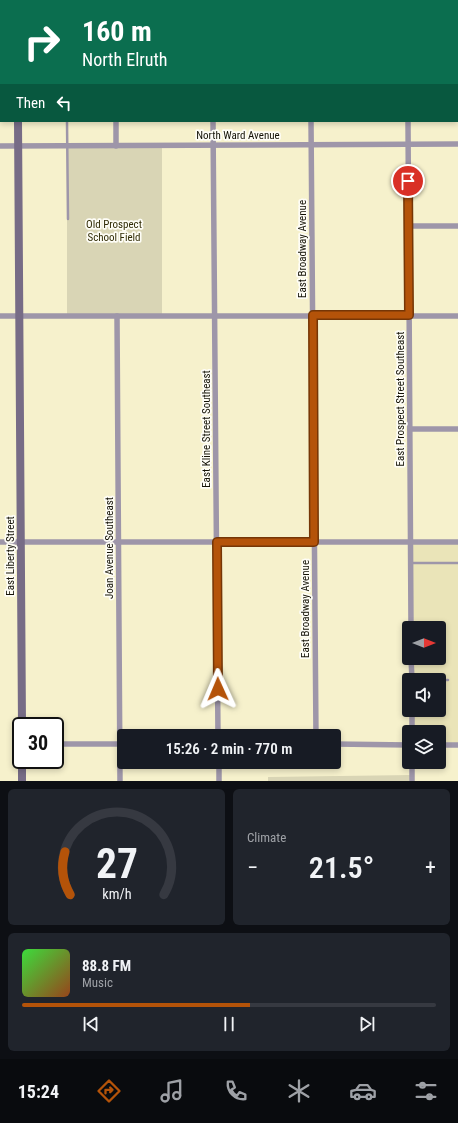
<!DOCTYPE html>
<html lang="en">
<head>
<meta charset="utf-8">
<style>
	body { margin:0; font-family:"Roboto Condensed",sans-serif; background:#20242c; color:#f1f3f6; height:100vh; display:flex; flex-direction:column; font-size:15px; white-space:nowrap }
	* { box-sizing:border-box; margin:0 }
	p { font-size:13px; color:#9ea1a6 }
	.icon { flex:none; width:22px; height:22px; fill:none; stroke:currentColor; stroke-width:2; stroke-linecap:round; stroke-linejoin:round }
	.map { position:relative; height:781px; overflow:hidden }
	.sheet { display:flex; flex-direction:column; gap:8px; padding:8px; background:#0d0f14; flex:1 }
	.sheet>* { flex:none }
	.guide { position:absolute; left:0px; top:0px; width:458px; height:122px; box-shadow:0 2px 6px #0003; background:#0b6e4f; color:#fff; overflow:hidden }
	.needle { width:26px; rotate:90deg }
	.fabs { position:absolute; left:402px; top:621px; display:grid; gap:8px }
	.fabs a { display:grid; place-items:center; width:44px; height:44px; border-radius:4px; background:#171b24; box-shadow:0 2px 6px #0003; font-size:20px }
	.speed { position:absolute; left:12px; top:717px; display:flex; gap:8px; font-size:20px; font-weight:700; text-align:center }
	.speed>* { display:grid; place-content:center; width:52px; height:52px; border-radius:50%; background:#171b24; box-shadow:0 2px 6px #0003; line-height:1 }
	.speed .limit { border:2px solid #111; border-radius:6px; background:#fff; color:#111 }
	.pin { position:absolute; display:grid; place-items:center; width:34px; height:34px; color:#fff; margin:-17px; border:2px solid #fff; border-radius:50%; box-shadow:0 1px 4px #0007 }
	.me { position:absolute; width:44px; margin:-22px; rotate:359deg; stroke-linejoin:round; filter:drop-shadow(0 0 3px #0008) }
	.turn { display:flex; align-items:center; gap:14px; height:84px; padding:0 16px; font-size:18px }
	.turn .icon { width:52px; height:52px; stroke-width:2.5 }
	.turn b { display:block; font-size:28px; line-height:34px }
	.then { display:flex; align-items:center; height:38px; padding:0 16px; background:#0003; gap:8px; font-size:15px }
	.big { font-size:30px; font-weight:600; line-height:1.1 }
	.sheet .widget { flex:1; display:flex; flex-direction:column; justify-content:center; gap:6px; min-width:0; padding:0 14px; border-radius:6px; background:#20242c }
	.sheet .dial { align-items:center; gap:0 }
	.dial svg { height:104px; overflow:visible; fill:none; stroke:#363941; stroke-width:7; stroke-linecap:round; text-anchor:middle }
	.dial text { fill:#f1f3f6; stroke:none }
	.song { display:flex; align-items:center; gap:12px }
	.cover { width:48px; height:48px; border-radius:6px; background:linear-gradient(135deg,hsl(120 70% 55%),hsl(20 70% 35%)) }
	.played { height:4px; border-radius:2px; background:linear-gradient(90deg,#b45309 55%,#363941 55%) }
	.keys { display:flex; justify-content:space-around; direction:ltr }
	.heat { display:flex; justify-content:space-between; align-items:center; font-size:22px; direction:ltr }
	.sheet .tiles { flex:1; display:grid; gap:8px; grid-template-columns:1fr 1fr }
	.widget:last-child { grid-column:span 2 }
	.trip { position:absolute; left:117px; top:729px; width:224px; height:40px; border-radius:4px; background:#171b24; box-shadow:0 2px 6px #0003; font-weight:600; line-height:40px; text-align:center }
	.dock { display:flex; height:64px; justify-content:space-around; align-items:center; background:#090b0e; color:#9ea1a6 }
	.dock .icon { width:28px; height:28px }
	.dock .current { color:#b45309 }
	.dock b { font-size:18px; color:#f1f3f6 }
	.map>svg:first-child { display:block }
</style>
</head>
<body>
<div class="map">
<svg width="458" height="781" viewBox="0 0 458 781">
	<rect width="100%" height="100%" fill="#f6f1cc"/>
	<polygon fill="#eae4b8" points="411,542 458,542 458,745 439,745 439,732 412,732 412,710 439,710 439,680 412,680 411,658 439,658 439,628 411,628"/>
	<g fill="#d9d5b5">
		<polygon points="162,145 162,315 67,315 67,146"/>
		<polygon points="412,775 409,781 268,781 268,777"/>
	</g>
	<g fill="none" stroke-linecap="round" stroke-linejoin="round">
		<g stroke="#9e96a9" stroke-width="2.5">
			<polyline points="66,0 66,1"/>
			<polyline points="67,121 68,219"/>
			<polyline points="411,563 458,563"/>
			<polyline points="439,680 448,680"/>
		</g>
		<g stroke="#9e96a9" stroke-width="5.5">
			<polyline points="115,0 115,1"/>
			<polyline points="213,0 213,1"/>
			<polyline points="310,0 310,1"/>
			<polyline points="408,0 408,1"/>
			<polyline points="457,75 458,75"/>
			<polyline points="116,121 116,146"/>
			<polyline points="213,121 218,736"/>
			<polyline points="311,121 316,736"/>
			<polyline points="408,121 411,628"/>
			<polyline points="0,146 458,144"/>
			<polyline points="409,226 458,226"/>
			<polyline points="0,316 458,316"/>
			<polyline points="117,316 120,781"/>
			<polyline points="410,429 458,429"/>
			<polyline points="0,542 458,542"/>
			<polyline points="411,658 412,680"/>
			<polyline points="412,710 412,732"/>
			<polyline points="55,744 123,744"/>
			<polyline points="334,744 409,745"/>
			<polyline points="439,745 458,745"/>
			<polyline points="219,762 219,781"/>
			<polyline points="316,766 316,762"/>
			<polyline points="412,781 412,762"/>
		</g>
		<g stroke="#776c86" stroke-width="8">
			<polyline points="17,0 17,1"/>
			<polyline points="18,121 22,726"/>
			<polyline points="22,760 22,781"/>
		</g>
	</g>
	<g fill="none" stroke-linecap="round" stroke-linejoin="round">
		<g stroke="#753606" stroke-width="10">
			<polyline id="route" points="218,689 217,542 314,542 313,315 409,315 408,181"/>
		</g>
		<use href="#route" stroke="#b45309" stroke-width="7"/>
	</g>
	<g text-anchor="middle" stroke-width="3.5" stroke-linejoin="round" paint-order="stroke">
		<g font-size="11" fill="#131105" stroke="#fefdf6">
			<text x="238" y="139">North Ward Avenue</text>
			<text transform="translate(302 249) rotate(-90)" y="4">East Broadway Avenue</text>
			<text transform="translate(400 399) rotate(-90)" y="4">East Prospect Street Southeast</text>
			<text transform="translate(206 429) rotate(-90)" y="4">East Kline Street Southeast</text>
			<text transform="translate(109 548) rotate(-90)" y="4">Joan Avenue Southeast</text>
			<text transform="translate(10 556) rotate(-90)" y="4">East Liberty Street</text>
			<text transform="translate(305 609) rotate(-90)" y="4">East Broadway Avenue</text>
		</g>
		<g font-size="11" fill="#312c06" stroke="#fefdf6">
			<text x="114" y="228">Old Prospect<tspan x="114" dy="13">School Field</tspan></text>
		</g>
	</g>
</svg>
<div class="fabs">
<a><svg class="needle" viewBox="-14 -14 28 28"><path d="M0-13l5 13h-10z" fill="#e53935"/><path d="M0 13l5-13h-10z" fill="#9ea1a6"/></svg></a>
<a><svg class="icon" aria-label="sound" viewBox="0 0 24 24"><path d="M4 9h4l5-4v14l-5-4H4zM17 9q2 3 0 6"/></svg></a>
<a><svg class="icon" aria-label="layers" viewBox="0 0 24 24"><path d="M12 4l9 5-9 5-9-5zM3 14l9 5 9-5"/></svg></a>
</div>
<div class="speed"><div class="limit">30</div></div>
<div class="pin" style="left:408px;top:181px;background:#d93025"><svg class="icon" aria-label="arrive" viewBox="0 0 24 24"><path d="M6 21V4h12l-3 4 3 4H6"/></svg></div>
<svg class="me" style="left:218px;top:689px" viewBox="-20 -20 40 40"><path d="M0-17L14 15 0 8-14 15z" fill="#b45309" stroke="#fff" stroke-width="4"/></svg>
<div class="trip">15:26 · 2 min · 770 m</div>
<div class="guide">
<div class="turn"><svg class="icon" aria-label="right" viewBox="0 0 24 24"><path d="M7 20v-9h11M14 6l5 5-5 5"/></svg><div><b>160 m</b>North Elruth</div></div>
<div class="then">Then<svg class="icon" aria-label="left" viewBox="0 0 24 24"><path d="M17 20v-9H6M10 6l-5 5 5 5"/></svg></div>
</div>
</div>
<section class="sheet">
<div class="tiles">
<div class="widget dial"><svg viewBox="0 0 100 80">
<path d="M14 69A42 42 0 1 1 86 69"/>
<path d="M14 69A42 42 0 0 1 10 36" stroke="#b45309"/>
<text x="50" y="56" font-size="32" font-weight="700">27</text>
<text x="50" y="72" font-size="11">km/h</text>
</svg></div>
<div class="widget"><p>Climate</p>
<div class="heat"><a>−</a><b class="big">21.5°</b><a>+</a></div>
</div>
<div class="widget">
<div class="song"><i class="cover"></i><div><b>88.8 FM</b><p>Music</p></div></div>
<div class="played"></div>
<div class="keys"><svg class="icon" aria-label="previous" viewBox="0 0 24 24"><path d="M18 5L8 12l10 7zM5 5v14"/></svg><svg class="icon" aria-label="pause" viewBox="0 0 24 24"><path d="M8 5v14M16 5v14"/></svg><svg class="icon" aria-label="next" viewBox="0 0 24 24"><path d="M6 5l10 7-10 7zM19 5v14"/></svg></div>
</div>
</div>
</section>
<nav class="dock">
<b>15:24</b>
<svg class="icon current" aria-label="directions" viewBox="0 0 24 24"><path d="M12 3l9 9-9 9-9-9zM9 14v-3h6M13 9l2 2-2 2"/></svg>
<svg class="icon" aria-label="music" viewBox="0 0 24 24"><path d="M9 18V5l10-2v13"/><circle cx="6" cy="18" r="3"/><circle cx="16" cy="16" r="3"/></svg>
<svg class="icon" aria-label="phone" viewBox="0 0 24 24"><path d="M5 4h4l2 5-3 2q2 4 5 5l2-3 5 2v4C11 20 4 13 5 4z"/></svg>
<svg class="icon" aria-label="climate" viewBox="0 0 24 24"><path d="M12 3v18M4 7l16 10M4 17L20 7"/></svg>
<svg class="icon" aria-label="car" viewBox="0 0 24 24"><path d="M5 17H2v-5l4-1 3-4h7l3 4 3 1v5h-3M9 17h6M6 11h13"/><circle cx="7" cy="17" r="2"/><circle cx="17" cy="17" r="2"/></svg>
<svg class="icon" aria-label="filters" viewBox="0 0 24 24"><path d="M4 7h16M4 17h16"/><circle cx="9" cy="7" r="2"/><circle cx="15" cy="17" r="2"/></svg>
</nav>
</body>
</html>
